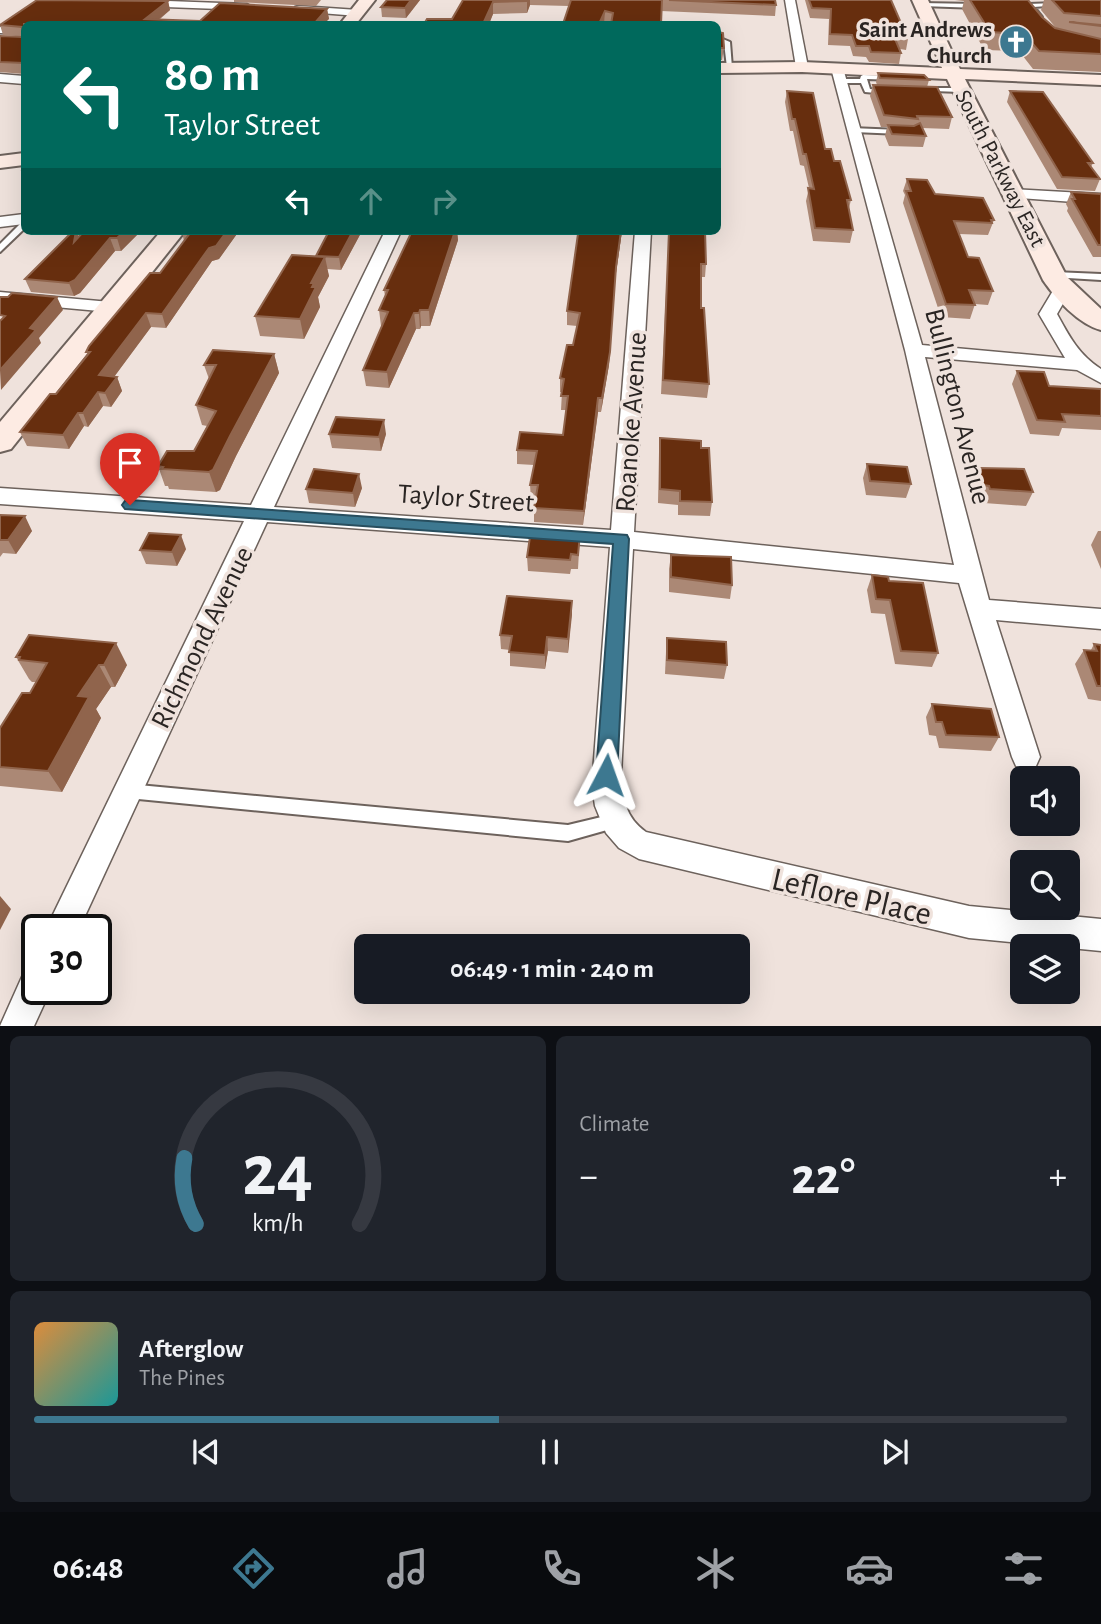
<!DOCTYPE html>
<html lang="en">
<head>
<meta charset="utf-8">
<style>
	body { margin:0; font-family:"Alegreya Sans",sans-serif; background:#20242c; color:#f1f3f6; height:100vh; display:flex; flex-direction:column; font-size:26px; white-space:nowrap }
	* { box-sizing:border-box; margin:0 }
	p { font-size:23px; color:#9ea1a6 }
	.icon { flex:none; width:38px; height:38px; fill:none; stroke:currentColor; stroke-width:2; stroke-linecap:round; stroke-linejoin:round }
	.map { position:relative; height:1026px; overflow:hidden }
	.details { display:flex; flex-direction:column; gap:10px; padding:10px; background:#0d0f14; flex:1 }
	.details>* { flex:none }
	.banner { position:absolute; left:21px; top:21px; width:700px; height:214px; border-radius:10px; box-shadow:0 7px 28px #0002; background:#00695c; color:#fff; overflow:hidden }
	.controls { position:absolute; left:1010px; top:766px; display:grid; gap:14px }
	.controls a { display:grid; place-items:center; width:70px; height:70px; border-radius:10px; background:#171b24; box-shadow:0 7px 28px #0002; font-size:35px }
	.speed { position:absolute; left:21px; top:914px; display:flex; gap:14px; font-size:35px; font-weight:700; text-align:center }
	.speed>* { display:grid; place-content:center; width:91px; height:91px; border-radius:50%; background:#171b24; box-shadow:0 7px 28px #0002; line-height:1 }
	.speed .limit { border:4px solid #111; border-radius:10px; background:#fff; color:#111 }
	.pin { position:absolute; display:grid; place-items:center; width:60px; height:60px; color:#fff; margin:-72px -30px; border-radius:50% 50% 50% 0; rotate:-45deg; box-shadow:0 0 7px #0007 }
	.pin .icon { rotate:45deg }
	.me { position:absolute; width:77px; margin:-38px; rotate:4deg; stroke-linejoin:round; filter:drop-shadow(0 0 5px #0008) }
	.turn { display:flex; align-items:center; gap:24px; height:147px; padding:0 28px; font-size:32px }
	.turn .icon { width:91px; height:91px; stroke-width:2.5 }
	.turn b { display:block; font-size:49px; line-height:60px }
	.lanes { display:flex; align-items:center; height:66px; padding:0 28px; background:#0003; justify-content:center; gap:35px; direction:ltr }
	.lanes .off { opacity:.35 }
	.big { font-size:52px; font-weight:700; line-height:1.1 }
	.details .tile { flex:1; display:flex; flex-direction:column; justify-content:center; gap:10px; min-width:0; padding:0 24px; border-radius:10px; background:#20242c }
	.details .dial { align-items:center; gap:0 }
	.dial svg { height:182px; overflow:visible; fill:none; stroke:#363941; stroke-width:7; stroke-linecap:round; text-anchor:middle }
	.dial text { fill:#f1f3f6; stroke:none }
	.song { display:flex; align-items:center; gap:21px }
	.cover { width:84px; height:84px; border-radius:10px; background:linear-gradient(135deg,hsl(30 70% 55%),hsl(180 70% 35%)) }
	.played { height:7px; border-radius:4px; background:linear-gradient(90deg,#3d7890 45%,#363941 45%) }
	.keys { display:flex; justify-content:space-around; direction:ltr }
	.heat { display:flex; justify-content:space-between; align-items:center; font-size:38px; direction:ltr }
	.details .tiles { flex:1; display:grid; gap:10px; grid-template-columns:1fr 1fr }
	.tile:last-child { grid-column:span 2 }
	.trip { position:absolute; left:354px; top:934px; width:396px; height:70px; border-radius:10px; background:#171b24; box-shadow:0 7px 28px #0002; font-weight:700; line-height:70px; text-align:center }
	.tabs { display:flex; height:112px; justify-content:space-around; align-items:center; background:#090b0e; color:#9ea1a6 }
	.tabs .icon { width:49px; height:49px }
	.tabs .current { color:#3d7890 }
	.tabs b { font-size:32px; color:#f1f3f6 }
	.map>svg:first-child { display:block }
</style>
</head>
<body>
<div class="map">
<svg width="1101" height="1026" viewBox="0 0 1101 1026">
	<rect width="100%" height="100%" fill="#efe2dc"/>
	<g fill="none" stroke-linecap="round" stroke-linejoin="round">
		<g stroke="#6d625c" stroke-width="4">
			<g id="lane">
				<polygon points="920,3 978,4 981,6 978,8 922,6"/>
				<polygon points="1028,4 1056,3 1059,5 1034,7 1042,17 1039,19"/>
				<polygon points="718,37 730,42 732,68 727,67 724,43 718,41"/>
				<polygon points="863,75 894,76 897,78 894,80 867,79 870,89 888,91 888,93 886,94 865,92 861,83 841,83 838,81 841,79 860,79 861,76"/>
				<polygon points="931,88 961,88 964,90 961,92 933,91 930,89"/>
				<polygon points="851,128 900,130 904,132 900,134 854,132 851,132"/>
				<polygon points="21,223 24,223 24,229 0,252 0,244"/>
				<polygon points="1054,272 1101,274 1101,280 1051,277 1049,275"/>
				<polygon points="128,784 568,825 614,814 620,816 622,821 620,826 614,828 568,841 128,798 122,796 120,791 122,786"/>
			</g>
		</g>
		<g stroke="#6d625c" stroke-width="3">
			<g id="street">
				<polygon points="142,0 247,4 252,7 247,10 138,6 133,3"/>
				<polygon points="785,0 795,0 808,67 806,70 796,67"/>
				<polygon points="299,6 358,10 363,13 358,16 295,11 295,7"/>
				<polygon points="0,27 24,28 24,34 0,33"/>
				<path d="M837,64L843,68L922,345L1065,358L1039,314L1057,284L1063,283L1072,288L1057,314C1069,336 1079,355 1101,369V383L1077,370L925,357L989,600L1101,609V629L996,620L1040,757L1036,766L1026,770L1016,766L1012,757L959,583L633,549L621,775C623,799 625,817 646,832L969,906L1101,919V951L969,938L639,859L619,848L606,833L595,806L592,786L610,547L267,522L79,929H46L244,521L0,504V488L251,505L385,231H401L274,507L611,530L635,231H651L634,532L954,565L905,350L831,68Z"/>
				<polygon points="0,74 24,76 24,84 0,82"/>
				<polygon points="1012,189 1101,194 1101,204 1007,197 1004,194 1007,191"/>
				<polygon points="24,214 24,224 0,227 0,217"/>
				<polygon points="0,292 110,302 119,307 110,312 0,302"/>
				<polygon points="37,965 37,989 51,989 34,1026 0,1026 25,970"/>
			</g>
		</g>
		<g stroke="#6d625c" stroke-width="4">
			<g id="secondary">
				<polygon points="359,0 375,0 356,24 340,24"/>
				<path d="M912,0H928L960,69L1101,75V85L965,79L1067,277L1101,309V330C1078,324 1056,299 1043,280L947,79L802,72L718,73V63L802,62L942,68Z"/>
				<polygon points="24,153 24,165 0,168 0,156"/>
				<polygon points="161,231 185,231 11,449 0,452 0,422"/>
			</g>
		</g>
		<use href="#lane" fill="#fff" fill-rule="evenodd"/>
		<use href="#street" fill="#fff" fill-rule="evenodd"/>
		<use href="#secondary" fill="#fdebe3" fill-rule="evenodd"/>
	</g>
	<g fill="#ab8875">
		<polygon points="234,0 321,0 316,6 234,2"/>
		<polygon points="420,0 406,18 382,17 381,7"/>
		<polygon points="463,0 775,0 776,5 775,16 661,11 611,24 569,6 530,5 527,13 493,14 489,24 424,24 452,19"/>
		<polygon points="805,0 891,0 908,39 906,50 900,49 901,53 899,64 869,62 866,57 853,56 850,46 828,45 829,19 810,18"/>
		<polygon points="955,0 1028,0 1042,17 1056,28 1041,10 1044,0 1101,0 1101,72 1033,69 1019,51 984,50 962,9 964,1"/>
		<polygon points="168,1 170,10 159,20 200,21 327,9 329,19 24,24 24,74 0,72 0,36 16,36 3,35 0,25"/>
		<polygon points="718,32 724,48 722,60 718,60"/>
		<polygon points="878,73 929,80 927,87 952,117 949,129 922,128 926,136 923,147 889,146 885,136 887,127 881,127 870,96 873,85 877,85 876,82"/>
		<polygon points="787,91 834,161 851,200 849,208 853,230 850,243 813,241 806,201 809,188 804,166 800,165 793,131 790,131 785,102"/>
		<polygon points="1010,91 1093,163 1091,167 1100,179 1095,191 1057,189 1007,102"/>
		<polygon points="907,179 935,194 994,220 988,235 959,234 968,257 993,291 988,305 975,304 970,319 941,317 903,203 905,195 903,191"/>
		<polygon points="1071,192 1101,194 1101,257 1093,257 1067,211 1068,208 1066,204"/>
		<polygon points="84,231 141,231 121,251 115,251 80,293 74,296 31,292 25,279 79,237"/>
		<polygon points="183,231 239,231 219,259 212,261 166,328 151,327 114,377 117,377 122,391 111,407 103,406 88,427 84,426 69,449 27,446 20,432 56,394 88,355 86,352 160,273 184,241 182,232"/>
		<polygon points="320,231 362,231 341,270 327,269 329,276 318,297 320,307 304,339 260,336 255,316 316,256 328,234 320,233"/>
		<polygon points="412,231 457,231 458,240 430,326 421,326 420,329 416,329 389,388 366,386 363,370 382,326 381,326 379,310 385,296 384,290"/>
		<polygon points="586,231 622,231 615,280 609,365 601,412 598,412 583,525 534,522 534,508 536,499 531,499 530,485 534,465 517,464 517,450 563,435 566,410 561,410 562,392 560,392 560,378 573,345 577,326 567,325 567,311"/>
		<polygon points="669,231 705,231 706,264 705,277 701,277 701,308 709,384 707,398 661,394"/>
		<polygon points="274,354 279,373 236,456 220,490 216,492 169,489 168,486 165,486 158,466 194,451 207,426 202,425 196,405 209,379 204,365"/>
		<polygon points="1017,371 1049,386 1101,389 1101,430 1062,428 1059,436 1030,434 1012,384"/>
		<polygon points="329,434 386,434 381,451 332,448"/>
		<polygon points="660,438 701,448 712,502 710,516 678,515 678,505 658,503 659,452"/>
		<polygon points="867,464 911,484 906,498 866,495 863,478"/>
		<polygon points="978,468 1033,492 1026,506 984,503 983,500 977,499 972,482"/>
		<polygon points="362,488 355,507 309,503 306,489"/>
		<polygon points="0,515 32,531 16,554 3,553 0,557"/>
		<polygon points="1098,531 1101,531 1101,569 1091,545"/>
		<polygon points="580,533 578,569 571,569 570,574 528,571 527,557"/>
		<polygon points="186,549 177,566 146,564 140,550"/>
		<polygon points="671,555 732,585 730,599 669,592 669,569"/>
		<polygon points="872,575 889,581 938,653 932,667 895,664 885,614 871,613 867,590"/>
		<polygon points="572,601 568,653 548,651 545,669 510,666 510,650 501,649 500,635"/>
		<polygon points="667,638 727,665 724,679 665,674 666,652"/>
		<polygon points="1094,644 1101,645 1101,701 1088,699 1075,664 1084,650 1091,650"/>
		<polygon points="16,657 127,665 115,687 111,687 96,709 101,718 62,792 0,786 0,728 30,693 36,682 32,682 29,679"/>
		<polygon points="932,704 999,737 991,751 939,748 936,736 929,735 926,717"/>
	</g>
	<g fill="#90644c">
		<polygon points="411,0 420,0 406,18 405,8"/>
		<polygon points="527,0 530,0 530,5 527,13"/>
		<polygon points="168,1 170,10 153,24 145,19"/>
		<polygon points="493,2 493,14 489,24 483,24"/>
		<polygon points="327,9 329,19 324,24 314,24"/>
		<polygon points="605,11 604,24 599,24"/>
		<polygon points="76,231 77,231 80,241 74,242"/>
		<polygon points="125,231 141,231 121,251 117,238"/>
		<polygon points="227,231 239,231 219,259 212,261 166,328 162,314 209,248"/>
		<polygon points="353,231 362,231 341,270 339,257"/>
		<polygon points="451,231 457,231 458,240 430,326 429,310"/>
		<polygon points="621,231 622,231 615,280 609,365 601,412 616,267"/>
		<polygon points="110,238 115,251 80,293 74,296 69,283"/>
		<polygon points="325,257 329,276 318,297 320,307 304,339 300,319 311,283"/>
		<polygon points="57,297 63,310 39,338 41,343 1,390 0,370 30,328"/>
		<polygon points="420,310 421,326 420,329 419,313"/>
		<polygon points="146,313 151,327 105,389 99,375"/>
		<polygon points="414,313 416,329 389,388 387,372"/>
		<polygon points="274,354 279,373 236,456 220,490 216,492 209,472 230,436"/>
		<polygon points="117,377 122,391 111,407 105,393"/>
		<polygon points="98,392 103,406 88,427 83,413"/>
		<polygon points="598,398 598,412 583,525 584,511"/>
		<polygon points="78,413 84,426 69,449 63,435"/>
		<polygon points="384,420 386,434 381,451 379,437"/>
		<polygon points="359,474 362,488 355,507 353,493"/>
		<polygon points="25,516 32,531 16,554 8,540"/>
		<polygon points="181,535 186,549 177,566 172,552"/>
		<polygon points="572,601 572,615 568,653 568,639"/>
		<polygon points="547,637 548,651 545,669 545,655"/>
		<polygon points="116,643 127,665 115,687 104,665"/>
		<polygon points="99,665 111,687 96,709 101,718 62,792 48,771 78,696"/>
		<polygon points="0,896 11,909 0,930"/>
	</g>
	<g fill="#672e0e" stroke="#90644c" stroke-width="2">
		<polygon points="37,0 168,1 145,19 200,21 220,3 327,9 314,24 24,24 24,63 0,62 0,36 22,37 22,27 0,25"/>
		<polygon points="387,0 411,0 405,8 381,7"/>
		<polygon points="463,0 527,0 527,1 493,2 483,24 424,24 427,19 452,19"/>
		<polygon points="571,0 662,0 661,24 611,24 613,13 605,11 599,24 563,24"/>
		<polygon points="669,0 775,0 776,5"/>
		<polygon points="809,0 891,0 908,39 895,39 901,53 871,52 869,46 856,46 852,35 830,34 831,9 812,8"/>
		<polygon points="970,0 1028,0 1042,17 1055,28 1101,39 1101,54 1039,51 1024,34 990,32"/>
		<polygon points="1052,0 1101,0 1101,16 1064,13"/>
		<polygon points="1069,22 1101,25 1101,26"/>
		<polygon points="718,32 723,33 724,48 718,48"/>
		<polygon points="878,73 924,75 929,80 880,78"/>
		<polygon points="873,85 937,87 952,117 917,116 918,119 884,115"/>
		<polygon points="787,91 813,93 825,149 831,149 834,161 840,161 851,200 847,200 853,230 815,228 808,188 814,189 806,154 803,154 795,119 792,119"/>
		<polygon points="1010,91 1043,92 1093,163 1088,163 1100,179 1062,177"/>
		<polygon points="920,123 926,136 892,134 888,125 914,126"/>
		<polygon points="24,157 24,170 22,170"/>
		<polygon points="907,179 927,180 935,194 983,198 994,220 991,220 992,223 954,221 968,257 979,258 993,291 969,290 975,305 946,304 906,191 911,191"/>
		<polygon points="1071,192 1101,194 1101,245 1098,245 1072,199 1075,199"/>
		<polygon points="73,231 76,231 74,242 84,231 125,231 117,238 110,238 75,280 69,283 25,279"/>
		<polygon points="183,231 227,231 216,246 209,248 162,314 146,313 99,375 117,377 105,393 98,392 83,413 78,413 63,435 20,432 50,394 56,394 90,352 86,352 89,346 150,273 160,273 190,233 182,232"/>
		<polygon points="329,231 353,231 339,257 316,256"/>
		<polygon points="412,231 455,231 429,310 420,310 419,313 414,313 387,372 363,370 388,312 379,310 388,290 384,290"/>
		<polygon points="586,231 621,231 616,267 610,352 602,398 598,398 584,511 534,508 538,485 530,485 537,451 517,450 520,432 563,435 568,396 561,396 564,379 560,378 567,345 573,345 580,313 567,311 578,234 586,233"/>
		<polygon points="669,231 705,231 706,264 701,264 701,308 704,308 709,384 663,380"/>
		<polygon points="292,255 325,257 311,283 314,283 312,287 316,287 300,319 255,316"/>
		<polygon points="12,293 57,297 30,328 36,330 0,370 0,321 5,316 0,315 0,297 8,297"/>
		<polygon points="213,350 274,354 230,436 213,470 209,472 161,469 163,467 158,466 167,451 194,451 216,411 196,405 216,365 204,365"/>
		<polygon points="1017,371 1044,372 1049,386 1101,389 1101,416 1062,414 1065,422 1037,420"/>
		<polygon points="336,417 384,420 379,437 329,434"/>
		<polygon points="660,438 701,441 701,448 709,448 712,502 680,501 680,491 660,489"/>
		<polygon points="867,464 907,467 911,484 870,481"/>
		<polygon points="978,468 1024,469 1033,492 990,489 989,486 983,485"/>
		<polygon points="314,469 359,474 353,493 306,489"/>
		<polygon points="0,515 25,516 8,540 0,540"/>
		<polygon points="531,530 580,533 578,555 571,554 570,560 527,557"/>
		<polygon points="149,533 181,535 172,552 140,550"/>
		<polygon points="671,555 731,557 732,585 671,577"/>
		<polygon points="872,575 888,577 889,581 923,583 938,653 901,651 890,600 876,599"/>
		<polygon points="507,596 572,601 568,639 547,637 545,655 509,652 512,636 500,635"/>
		<polygon points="29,635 116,643 104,665 99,665 78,696 89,697 48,771 0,767 0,728 22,693 30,693 47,663 19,660 20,657 16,657"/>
		<polygon points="667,638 726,642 727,665 667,660"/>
		<polygon points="1094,644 1101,645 1101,686 1097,686 1084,650 1097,651"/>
		<polygon points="932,704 991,709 999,737 946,735 942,722 936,722"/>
	</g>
	<polygon fill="#3d7890" stroke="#284e5e" stroke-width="2" points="130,500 627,535 629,539 617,775 614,781 606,784 599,781 596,775 613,544 125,509 122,505 125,501"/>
	<defs>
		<g id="church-disc" transform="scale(1.75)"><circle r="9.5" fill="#3d7890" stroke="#efe2dc"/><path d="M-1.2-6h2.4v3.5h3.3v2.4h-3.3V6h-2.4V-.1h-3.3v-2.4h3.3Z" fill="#fff"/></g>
	</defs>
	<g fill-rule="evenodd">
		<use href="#church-disc" x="1016" y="42"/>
	</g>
	<g text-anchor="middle" stroke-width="7" stroke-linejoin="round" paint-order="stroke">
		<g font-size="23" font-weight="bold" fill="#2a2523" stroke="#efe2dc" text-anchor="end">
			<text x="992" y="37">Saint Andrews<tspan x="992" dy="26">Church</tspan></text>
		</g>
		<g font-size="23" fill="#2a2523" stroke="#efe2dc">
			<text transform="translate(1001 168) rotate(63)" y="8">South Parkway East</text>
		</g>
		<g font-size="28" fill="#2a2523" stroke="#efe2dc">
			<text transform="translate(959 406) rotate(76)" y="10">Bullington Avenue</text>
			<text transform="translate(630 422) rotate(-86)" y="10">Roanoke Avenue</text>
			<text transform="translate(466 497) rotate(4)" y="10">Taylor Street</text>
			<text transform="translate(201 637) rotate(-64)" y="10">Richmond Avenue</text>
		</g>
		<g font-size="33" fill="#2a2523" stroke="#efe2dc">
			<text transform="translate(852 895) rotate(13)" y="12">Leflore Place</text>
		</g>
	</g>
</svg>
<div class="controls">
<a><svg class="icon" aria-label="sound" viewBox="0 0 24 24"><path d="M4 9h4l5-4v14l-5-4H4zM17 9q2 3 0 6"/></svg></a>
<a><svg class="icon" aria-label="search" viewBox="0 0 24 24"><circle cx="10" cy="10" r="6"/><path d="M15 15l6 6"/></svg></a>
<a><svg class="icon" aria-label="layers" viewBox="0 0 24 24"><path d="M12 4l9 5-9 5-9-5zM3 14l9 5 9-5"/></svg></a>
</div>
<div class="speed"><div class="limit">30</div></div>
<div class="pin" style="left:130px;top:505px;background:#d93025"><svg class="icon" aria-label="arrive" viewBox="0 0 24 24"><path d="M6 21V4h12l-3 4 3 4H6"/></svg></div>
<svg class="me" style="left:606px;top:775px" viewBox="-20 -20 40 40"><path d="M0-17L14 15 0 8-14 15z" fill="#3d7890" stroke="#fff" stroke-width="4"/></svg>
<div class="trip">06:49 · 1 min · 240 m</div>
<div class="banner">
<div class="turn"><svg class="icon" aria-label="left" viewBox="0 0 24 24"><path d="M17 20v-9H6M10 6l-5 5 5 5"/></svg><div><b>80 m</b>Taylor Street</div></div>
<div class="lanes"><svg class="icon" aria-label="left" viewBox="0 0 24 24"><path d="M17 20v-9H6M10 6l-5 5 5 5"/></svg><svg class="icon off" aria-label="ahead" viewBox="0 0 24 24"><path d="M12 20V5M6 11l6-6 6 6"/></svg><svg class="icon off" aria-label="right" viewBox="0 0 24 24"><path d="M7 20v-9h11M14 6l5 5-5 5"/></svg></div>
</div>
</div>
<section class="details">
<div class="tiles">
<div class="tile dial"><svg viewBox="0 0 100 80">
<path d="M14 69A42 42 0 1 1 86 69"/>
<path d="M14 69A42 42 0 0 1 9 40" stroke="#3d7890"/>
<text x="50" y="56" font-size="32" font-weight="700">24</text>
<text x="50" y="72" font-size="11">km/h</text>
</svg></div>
<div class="tile"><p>Climate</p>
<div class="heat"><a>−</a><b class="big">22°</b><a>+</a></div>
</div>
<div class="tile">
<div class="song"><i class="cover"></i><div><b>Afterglow</b><p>The Pines</p></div></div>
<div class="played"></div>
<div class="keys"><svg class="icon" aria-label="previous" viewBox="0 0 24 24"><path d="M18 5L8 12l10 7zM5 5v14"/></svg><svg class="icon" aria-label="pause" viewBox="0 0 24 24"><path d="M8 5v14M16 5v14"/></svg><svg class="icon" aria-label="next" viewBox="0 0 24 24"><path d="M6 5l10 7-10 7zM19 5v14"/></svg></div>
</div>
</div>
</section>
<nav class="tabs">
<b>06:48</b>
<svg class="icon current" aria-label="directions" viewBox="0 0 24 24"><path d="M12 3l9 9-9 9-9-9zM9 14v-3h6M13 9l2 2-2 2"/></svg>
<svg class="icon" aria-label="music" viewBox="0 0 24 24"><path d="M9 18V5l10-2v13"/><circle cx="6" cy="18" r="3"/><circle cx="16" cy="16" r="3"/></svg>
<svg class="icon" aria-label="phone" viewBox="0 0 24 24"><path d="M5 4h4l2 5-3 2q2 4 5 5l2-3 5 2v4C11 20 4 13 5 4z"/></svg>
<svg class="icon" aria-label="climate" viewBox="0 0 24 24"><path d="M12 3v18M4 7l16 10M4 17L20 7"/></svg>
<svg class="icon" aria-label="car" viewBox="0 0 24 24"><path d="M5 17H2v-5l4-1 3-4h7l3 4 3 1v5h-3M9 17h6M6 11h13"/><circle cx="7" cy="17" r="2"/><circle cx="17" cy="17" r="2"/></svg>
<svg class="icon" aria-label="filters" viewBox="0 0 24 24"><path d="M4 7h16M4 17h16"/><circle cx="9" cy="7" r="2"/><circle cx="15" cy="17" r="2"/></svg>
</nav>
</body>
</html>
